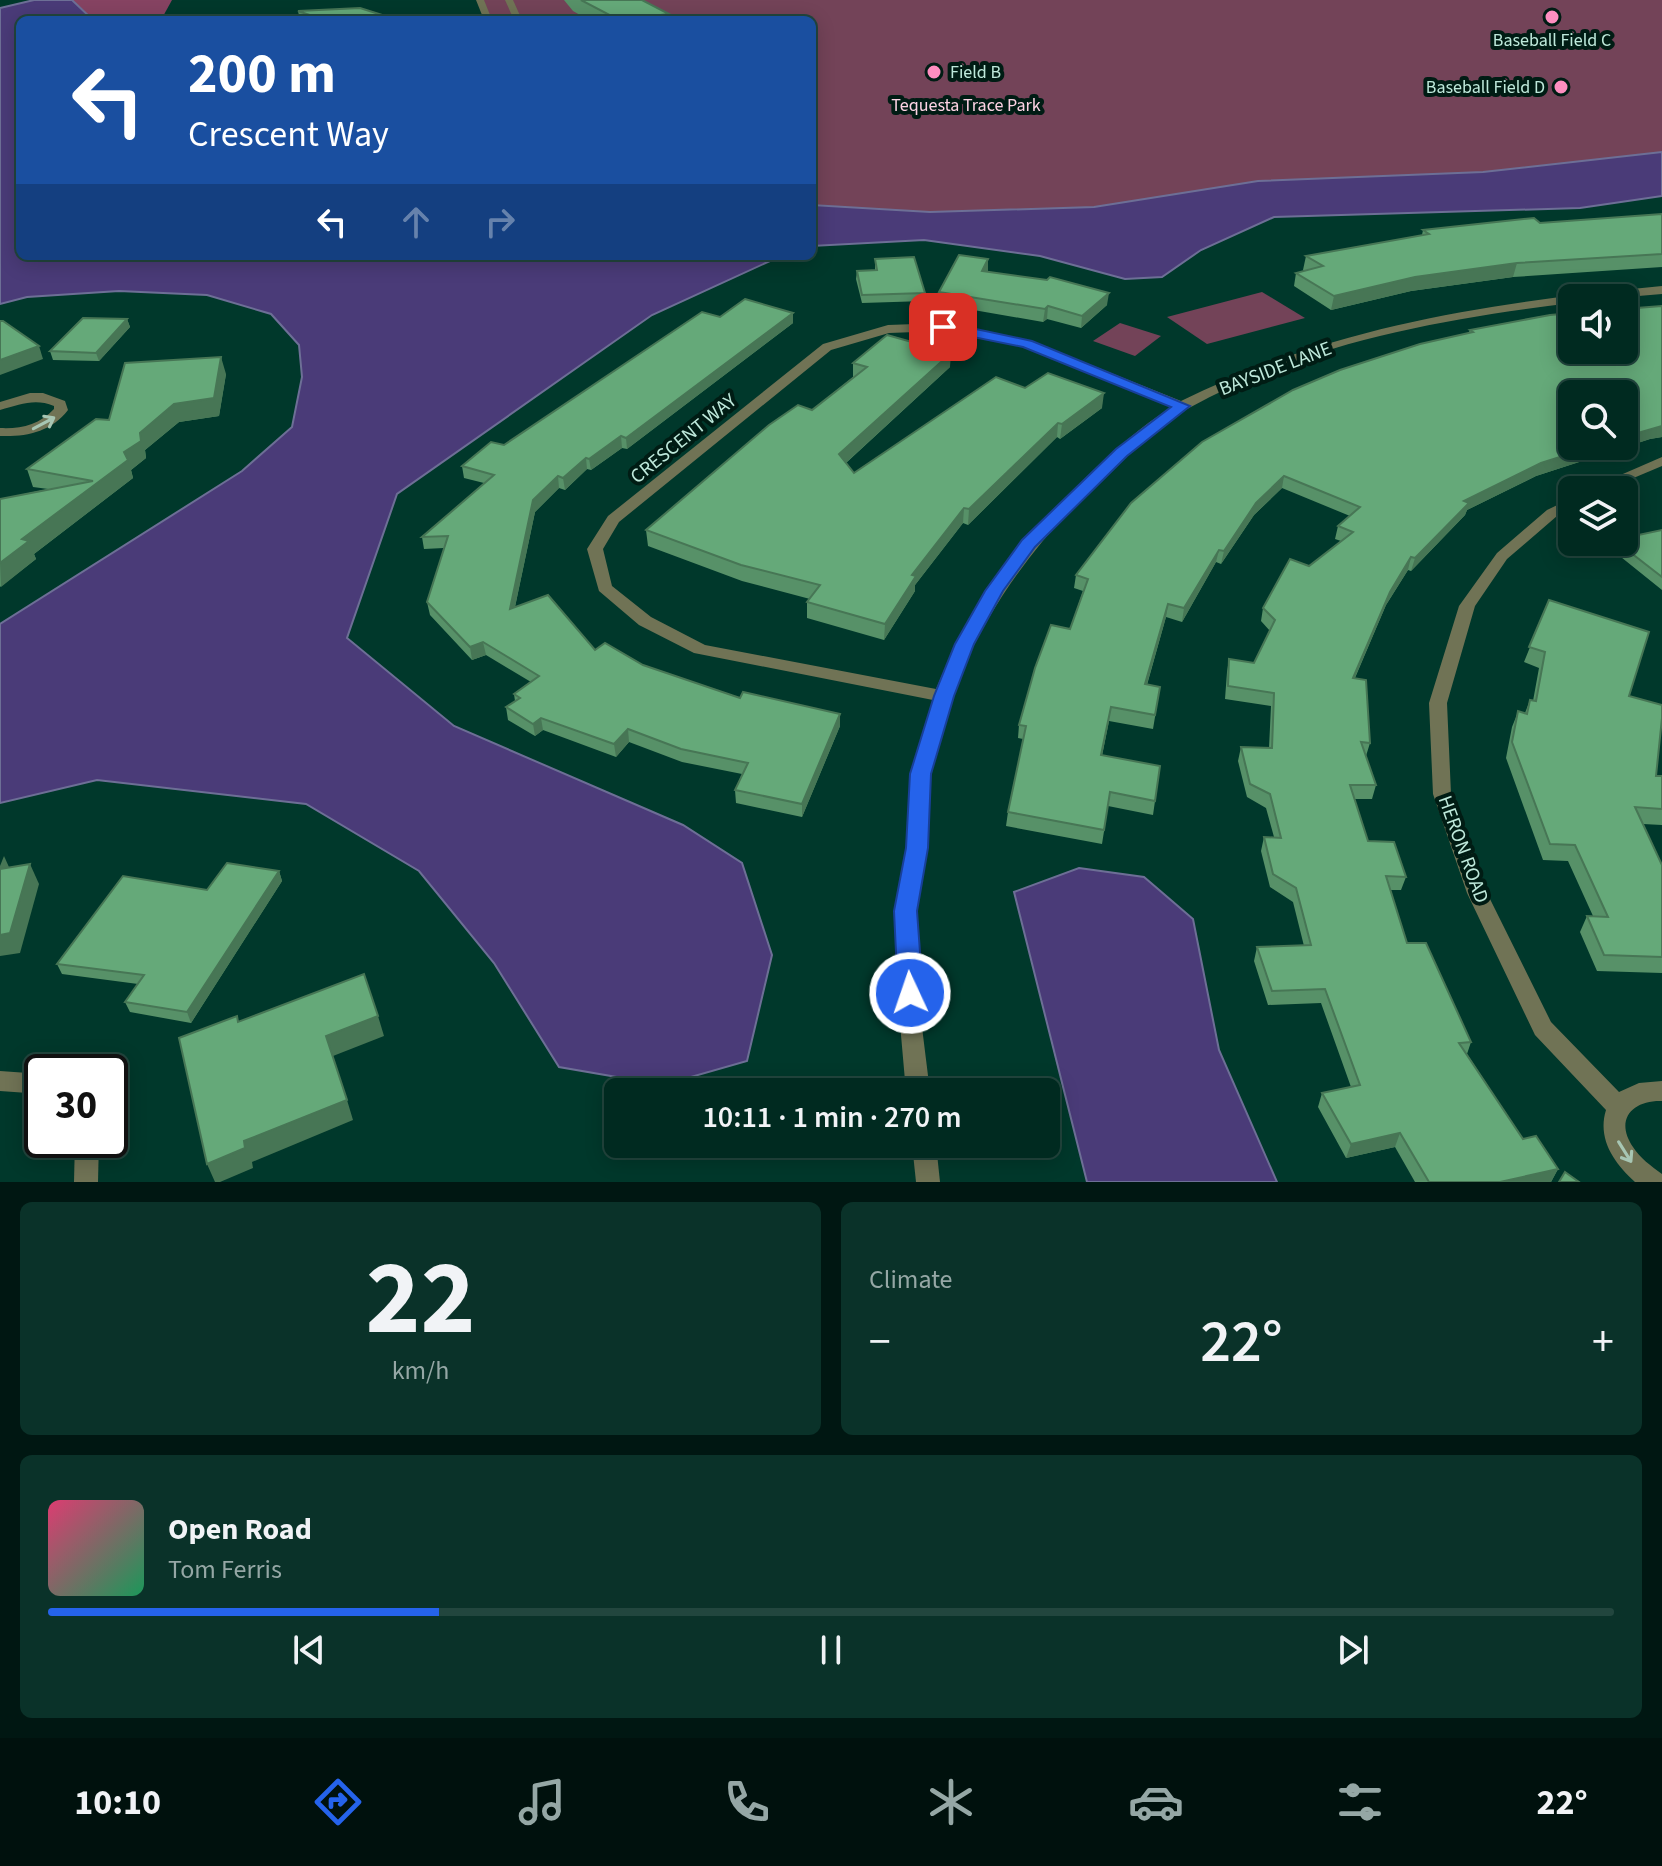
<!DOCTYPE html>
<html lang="en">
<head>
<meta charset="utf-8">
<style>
	body { margin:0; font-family:"Source Sans 3",sans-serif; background:#0a3229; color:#f1f3f6; height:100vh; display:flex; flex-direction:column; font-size:30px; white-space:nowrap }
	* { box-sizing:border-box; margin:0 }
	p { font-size:26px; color:#95a7a5 }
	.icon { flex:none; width:44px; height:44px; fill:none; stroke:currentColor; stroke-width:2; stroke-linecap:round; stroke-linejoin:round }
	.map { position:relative; height:1182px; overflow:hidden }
	.details { display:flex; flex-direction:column; gap:20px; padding:20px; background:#001712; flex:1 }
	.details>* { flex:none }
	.banner { position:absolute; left:16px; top:16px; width:800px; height:244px; border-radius:12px; box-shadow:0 4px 20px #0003,0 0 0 2px #22463e; background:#1a4fa0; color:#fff; overflow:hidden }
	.buttons { position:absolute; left:1558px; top:284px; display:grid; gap:16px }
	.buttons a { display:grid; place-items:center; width:80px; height:80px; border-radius:12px; background:#002a20; box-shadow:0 4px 20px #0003,0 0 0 2px #22463e; font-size:40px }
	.speed { position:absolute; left:24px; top:1054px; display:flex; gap:16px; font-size:40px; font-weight:700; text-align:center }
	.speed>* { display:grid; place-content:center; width:104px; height:104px; border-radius:50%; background:#002a20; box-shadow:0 4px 20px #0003,0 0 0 2px #22463e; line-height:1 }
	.speed .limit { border:4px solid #111; border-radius:12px; background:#fff; color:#111 }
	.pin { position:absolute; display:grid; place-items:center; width:68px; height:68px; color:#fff; margin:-34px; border-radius:16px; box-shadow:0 4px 12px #0006 }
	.me { position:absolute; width:88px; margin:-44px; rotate:357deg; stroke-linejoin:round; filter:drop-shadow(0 0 6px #0008) }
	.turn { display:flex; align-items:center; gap:28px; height:168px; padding:0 40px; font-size:36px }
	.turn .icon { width:104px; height:104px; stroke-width:2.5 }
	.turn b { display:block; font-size:56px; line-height:68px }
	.lanes { display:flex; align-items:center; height:76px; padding:0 40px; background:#0003; justify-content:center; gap:40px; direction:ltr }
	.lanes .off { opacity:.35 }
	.big { font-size:60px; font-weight:600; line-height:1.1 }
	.details .card { flex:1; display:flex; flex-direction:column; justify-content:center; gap:12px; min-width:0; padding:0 28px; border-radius:12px; background:#0a3229 }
	.details .dial { align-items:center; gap:0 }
	.dial b { font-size:104px; line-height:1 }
	.song { display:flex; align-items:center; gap:24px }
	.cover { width:96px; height:96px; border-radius:12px; background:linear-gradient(135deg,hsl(340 70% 55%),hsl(150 70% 35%)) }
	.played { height:8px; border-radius:4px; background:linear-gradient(90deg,#2563eb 25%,#22463e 25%) }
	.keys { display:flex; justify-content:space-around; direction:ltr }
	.heat { display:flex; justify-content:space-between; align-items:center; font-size:44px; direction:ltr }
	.details .tiles { flex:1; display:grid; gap:20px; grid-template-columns:1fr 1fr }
	.card:last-child { grid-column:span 2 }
	.trip { position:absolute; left:604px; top:1078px; width:456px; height:80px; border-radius:12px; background:#002a20; box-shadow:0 4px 20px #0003,0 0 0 2px #22463e; font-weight:600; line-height:80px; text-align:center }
	.menu { display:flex; height:128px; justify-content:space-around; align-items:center; background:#00110d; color:#95a7a5 }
	.menu .icon { width:56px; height:56px }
	.menu .current { color:#2563eb }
	.menu b { font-size:36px; color:#f1f3f6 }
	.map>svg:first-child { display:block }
</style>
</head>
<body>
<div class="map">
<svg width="1662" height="1182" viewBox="0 0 1662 1182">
	<rect width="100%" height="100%" fill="#00382b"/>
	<g fill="#734358">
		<polygon points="480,0 1662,0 1662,152 1483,172 1258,181 1094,207 930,212 812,205 812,20 488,20"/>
		<polygon points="1262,292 1305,318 1207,344 1167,317"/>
		<polygon points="1120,323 1161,336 1135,356 1093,341"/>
	</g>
	<polygon fill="#864362" points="72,0 172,0 161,20 93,20"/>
	<g fill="#4a3b78" stroke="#6d6f96" stroke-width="2">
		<polygon points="34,0 72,0 93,20 20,20 20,256 781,256 652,315 397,494 347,638 454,726 683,825 742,863 772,955 747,1061 663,1085 559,1067 494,963 419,871 306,804 97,780 0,803 0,624 242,471 292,427 302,377 299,345 271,314 207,295 119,291 27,297 0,304 0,8"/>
		<polygon points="1662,152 1662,196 1580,208 1274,217 1201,250 1162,277 1125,279 1040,256 924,240 812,246 812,205 930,212 1094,207 1258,181 1483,172"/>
		<polygon points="1079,868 1144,877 1193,919 1219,1050 1277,1182 1087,1182 1014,892"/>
	</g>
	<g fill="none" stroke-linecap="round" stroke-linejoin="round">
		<g fill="#707355" fill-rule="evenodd">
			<polygon points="476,0 484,0 492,20 484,20"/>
			<polygon points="505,0 513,0 522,20 514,20"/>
			<path d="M1662,286V294L1615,298H1572V303C1440,319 1307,343 1189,408C1148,430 1115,465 1083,497C1006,574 950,667 931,773C926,797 929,821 927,845C925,867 917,889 916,911C913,971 923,1032 930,1092H906L896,978V911L907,846L912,774L933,700L694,653L639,625L599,591L587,549L608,516L823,344L888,325L943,323L1031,341L1181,401C1335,325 1494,302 1662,286ZM943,331L1024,347L1172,407C1141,426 1113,451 1087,477C1024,538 970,606 936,689L705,645L651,617L612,586L603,549L619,522L831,350L889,333Z"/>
			<path d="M30,393H43L65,401L68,410C51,432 26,437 0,436V428C21,429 39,425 54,409V406C34,398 20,405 0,410V402Z"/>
			<polygon points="1662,457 1662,466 1605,490 1586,490"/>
			<path d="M1572,498V508L1557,516L1507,559L1475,606L1447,703L1451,794L1487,893L1551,1022L1619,1092L1639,1083L1662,1081V1101C1633,1100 1614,1119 1633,1147C1640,1158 1651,1166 1662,1174V1182H1635C1614,1163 1597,1139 1606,1110L1535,1035L1467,893L1433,794L1429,703L1459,606L1497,553L1547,510Z"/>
			<polygon points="0,1071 42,1074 42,1094 0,1091"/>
			<polygon points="75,1140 99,1140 98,1182 74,1182"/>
			<polygon points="912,1144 936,1144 940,1182 916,1182"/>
		</g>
	</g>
	<g fill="#579168">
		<polygon points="564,0 642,0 669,14 669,20 589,20 573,11"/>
		<polygon points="298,11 398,20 300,20"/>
		<polygon points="1662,214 1662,267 1513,277 1411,291 1331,310 1294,286 1296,273 1305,271 1303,270 1306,256 1422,235 1423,230 1540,223"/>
		<polygon points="875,259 925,293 925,301 862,303 856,279 857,271 875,270"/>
		<polygon points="988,259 987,272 1107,305 1081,328 1047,319 1043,322 939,304 939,292"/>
		<polygon points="1662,306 1662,437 1650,439 1536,476 1467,510 1465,515 1411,571 1408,570 1386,605 1355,678 1370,743 1366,756 1376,785 1372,799 1354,799 1368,841 1406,877 1401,890 1390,890 1407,943 1471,1042 1467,1054 1523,1139 1558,1169 1551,1182 1415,1182 1395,1147 1346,1158 1318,1107 1322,1093 1351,1087 1321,1003 1268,1005 1254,961 1257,947 1304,946 1293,902 1270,887 1261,851 1264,837 1274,837 1266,808 1247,797 1238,761 1241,747 1269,748 1271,706 1225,699 1227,672 1229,659 1254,663 1270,631 1261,621 1263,608 1309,566 1341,541 1335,539 1338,526 1350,516 1282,488 1254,515 1221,564 1216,562 1182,622 1166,617 1147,685 1160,687 1153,729 1109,721 1102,756 1155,801 1153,815 1108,806 1102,844 1006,826 1008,812 1023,739 1018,738 1019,725 1070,629 1083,591 1074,588 1076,575 1469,332 1470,330"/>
		<polygon points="793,313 793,323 627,449 622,448 591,470 587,469 565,490 559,488 535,512 515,607 595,650 643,665 740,698 840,714 840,726 802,817 736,803 735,790 742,774 682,762 629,742 616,757 543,730 535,736 508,720 506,707 515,701 514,694 531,682 486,655 472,660 430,615 427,602 444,548 424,549 422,537 484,483 464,478 462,466 504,445 720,317"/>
		<polygon points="127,319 130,327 99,361 53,360 50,351"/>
		<polygon points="853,363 950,367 846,463 854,473 1025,388 1102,408 1060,439 1057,437 968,525 963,523 915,585 915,591 884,640 807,618 807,602 810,599 742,581 648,546 646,530 812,410 853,377"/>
		<polygon points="226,374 219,416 179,422 145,450 146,458 131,470 133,478 34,554 36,559 0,587 0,499 48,489 33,487 27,469 109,420"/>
		<polygon points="1662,530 1662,590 1611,549 1614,542 1624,542"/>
		<polygon points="1549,600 1629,696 1656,776 1662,776 1662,825 1643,824 1662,865 1662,973 1597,971 1580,932 1587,916 1593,916 1568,861 1543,860 1506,758 1512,727 1518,712 1525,713 1530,700 1533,701 1539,668 1524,662"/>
		<polygon points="279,871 282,881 191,1023 130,1012 125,1002 138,984 62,974 57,964 207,890"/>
	</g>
	<g fill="#477655">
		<polygon points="669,14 669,20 619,20"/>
		<polygon points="988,259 988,271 981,283 982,271"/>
		<polygon points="1517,263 1513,277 1411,291 1331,310 1334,296 1415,277"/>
		<polygon points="1109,293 1107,305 1081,328 1082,316"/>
		<polygon points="1048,306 1047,319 1043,322 1045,309"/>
		<polygon points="793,313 793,323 627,449 626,438"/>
		<polygon points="127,319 130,327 99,361 96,353"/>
		<polygon points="39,346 43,359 0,375 0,360"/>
		<polygon points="951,353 950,367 839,469 839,454"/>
		<polygon points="221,357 226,374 219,416 179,422 145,450 146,458 131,470 133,478 34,554 36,559 1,587 0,563 22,539 124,452 140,433"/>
		<polygon points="1104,393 1102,408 1060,439 1062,424"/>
		<polygon points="1058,423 1057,437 968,525 969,509"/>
		<polygon points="1662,426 1662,437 1650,439 1536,476 1467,510 1465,515 1411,571 1415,558 1464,501 1541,463 1595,446 1624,446 1624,437"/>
		<polygon points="621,436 622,448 591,470 589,459"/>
		<polygon points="586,458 587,469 565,490 563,478"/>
		<polygon points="558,476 559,488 535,512 512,621 510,609 533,500"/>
		<polygon points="1284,476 1282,488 1254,515 1221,564 1224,551 1256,503"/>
		<polygon points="964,508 963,523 915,585 915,591 884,640 885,624 912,575"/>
		<polygon points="1219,550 1216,562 1182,622 1184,608"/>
		<polygon points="1411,557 1408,570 1386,605 1349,691 1353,678 1390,592"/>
		<polygon points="1168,604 1166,617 1143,698 1145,684"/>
		<polygon points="483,642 486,655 472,660 470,647"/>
		<polygon points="840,714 840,726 802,817 802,804"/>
		<polygon points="541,718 543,730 535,736 533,724"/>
		<polygon points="628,729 629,742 616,757 614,744"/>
		<polygon points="4,856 13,876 0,871 0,866"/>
		<polygon points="30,864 39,884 20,953 0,956 0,935"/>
		<polygon points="279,871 282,881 191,1023 187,1012"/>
		<polygon points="378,1016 384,1036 333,1056 326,1036"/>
		<polygon points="347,1100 353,1120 252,1162 253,1168 220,1182 215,1182 207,1164 244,1141"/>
		<polygon points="1400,1133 1395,1147 1346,1158 1351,1144"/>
		<polygon points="1558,1169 1551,1182 1500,1182"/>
	</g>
	<g fill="#65a979" stroke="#477655" stroke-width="2">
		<polygon points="581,0 642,0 669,14 619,20"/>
		<polygon points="360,8 398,20 324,20 298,11"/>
		<polygon points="1662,214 1662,254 1517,263 1415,277 1334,296 1296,273 1323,266 1306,256 1429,234 1423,230 1534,218 1540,223"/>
		<polygon points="959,255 988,259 982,271 1047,280 1050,277 1109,293 1082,316 1048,306 1045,309 939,292"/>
		<polygon points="914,257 925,293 862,295 857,271 877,270 875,259"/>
		<polygon points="745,299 793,313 626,438 621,436 589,459 586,458 563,478 558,476 533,500 510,609 548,595 595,650 605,643 643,665 740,698 743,692 840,714 802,804 735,790 748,763 681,749 628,729 614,744 541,718 533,724 506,707 520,698 514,694 539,676 483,642 470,647 427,602 448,536 422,537 494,475 462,466 491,442 504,445 702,312 720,317"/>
		<polygon points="1662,306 1662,426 1624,437 1624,394 1572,394 1572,446 1595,446 1541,463 1464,501 1469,503 1415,558 1411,557 1390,592 1353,678 1366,680 1370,743 1361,742 1376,785 1350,785 1368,841 1394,842 1406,877 1386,876 1407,943 1426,943 1471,1042 1459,1043 1523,1139 1536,1136 1558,1169 1500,1182 1429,1182 1400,1133 1351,1144 1322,1093 1360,1085 1325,989 1272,991 1257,947 1311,945 1296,888 1273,874 1264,837 1281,838 1270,794 1250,784 1241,747 1272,748 1274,693 1228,686 1229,659 1254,663 1275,620 1263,608 1290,559 1309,566 1353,532 1338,526 1360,507 1284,476 1256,503 1224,551 1219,550 1184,608 1168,604 1145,684 1160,687 1155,715 1111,707 1101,755 1160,766 1155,801 1110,792 1104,830 1008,812 1026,726 1019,725 1035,668 1051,625 1070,629 1088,579 1076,575 1131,503 1202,442 1293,390 1340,370 1420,344 1473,332 1470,330 1550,315 1572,313 1572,350 1624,350 1624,309"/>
		<polygon points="83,318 127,319 96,353 50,351"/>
		<polygon points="0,321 3,321 39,346 0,360"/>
		<polygon points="887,335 951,353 839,454 854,473 996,377 1025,388 1048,373 1104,393 1062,424 1058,423 969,509 964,508 912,575 916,576 885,624 807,602 820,585 741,565 646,530 769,425 798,405 812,410 867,367 853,363"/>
		<polygon points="221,357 214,398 174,404 140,433 141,441 124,452 128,460 22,539 29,541 0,563 0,499 93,481 27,469 96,419 109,420 125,363"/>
		<polygon points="1662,530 1662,577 1617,542 1624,542 1624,538"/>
		<polygon points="1549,600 1649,632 1629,696 1662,705 1662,718 1656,776 1662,776 1662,809 1635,807 1662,865 1662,957 1604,955 1587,916 1608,917 1575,845 1550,844 1512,742 1518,711 1527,714 1530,700 1536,701 1545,652 1529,647"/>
		<polygon points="227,863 279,871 187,1012 125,1002 144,975 57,964 123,876 207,890"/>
		<polygon points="30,864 10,933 0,935 0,869"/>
		<polygon points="364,974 378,1016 326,1036 347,1100 244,1141 245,1148 207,1164 179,1038 237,1016 238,1022"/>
		<polygon points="1565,1172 1579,1182 1559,1182"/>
	</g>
	<defs><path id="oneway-shaft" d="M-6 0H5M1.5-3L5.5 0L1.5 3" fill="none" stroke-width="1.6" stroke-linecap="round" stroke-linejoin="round" transform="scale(2)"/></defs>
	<g stroke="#a7c6b3">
		<use href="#oneway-shaft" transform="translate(44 423) rotate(-28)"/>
		<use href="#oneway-shaft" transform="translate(1625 1152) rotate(58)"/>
	</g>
	<polygon fill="#2563eb" stroke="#184099" stroke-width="2" points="943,322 1032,341 1190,406 1127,456 1035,547 1003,591 974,644 954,696 931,774 928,848 917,911 923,993 919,1000 910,1003 902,1000 898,993 894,911 906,848 910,774 934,696 955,644 985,591 1022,540 1116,449 1171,407 1023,347 938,330 938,324"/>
	<g fill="#fd8ec0" stroke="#001c14" stroke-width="3">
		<circle cx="1552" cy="17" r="8"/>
		<circle cx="934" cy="72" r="8"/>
		<circle cx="1561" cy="87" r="8"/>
	</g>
	<g text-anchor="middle" stroke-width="8" stroke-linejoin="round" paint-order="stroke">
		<g font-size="18" fill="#bee9db" stroke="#001c14">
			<text x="1552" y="46">Baseball Field C</text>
			<text x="950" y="78" text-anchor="start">Field B</text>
			<text x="1545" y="93" text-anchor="end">Baseball Field D</text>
		</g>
		<g font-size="18" fill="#fdd3e4" stroke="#001c14">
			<text x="966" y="111">Tequesta Trace Park</text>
		</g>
		<g font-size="20" fill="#bee9db" stroke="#001c14">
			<text transform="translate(1275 368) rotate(-21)" y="7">BAYSIDE LANE</text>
			<text transform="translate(683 438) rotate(-39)" y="7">CRESCENT WAY</text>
			<text transform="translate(1464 849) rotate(70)" y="7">HERON ROAD</text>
		</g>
	</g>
</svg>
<div class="buttons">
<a><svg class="icon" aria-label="sound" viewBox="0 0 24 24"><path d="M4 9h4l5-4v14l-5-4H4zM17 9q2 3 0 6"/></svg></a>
<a><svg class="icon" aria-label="search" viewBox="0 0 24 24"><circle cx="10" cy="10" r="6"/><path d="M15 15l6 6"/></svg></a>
<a><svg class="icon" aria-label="layers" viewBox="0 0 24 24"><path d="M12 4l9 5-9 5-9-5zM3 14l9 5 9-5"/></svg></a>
</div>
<div class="speed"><div class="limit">30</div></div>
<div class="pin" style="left:943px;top:327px;background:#d93025"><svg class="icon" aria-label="arrive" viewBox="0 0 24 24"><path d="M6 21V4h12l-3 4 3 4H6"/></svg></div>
<svg class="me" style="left:910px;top:993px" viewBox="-20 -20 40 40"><circle r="17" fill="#2563eb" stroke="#fff" stroke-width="3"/><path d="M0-11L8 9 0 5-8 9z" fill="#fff"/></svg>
<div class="trip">10:11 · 1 min · 270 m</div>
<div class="banner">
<div class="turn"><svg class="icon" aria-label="left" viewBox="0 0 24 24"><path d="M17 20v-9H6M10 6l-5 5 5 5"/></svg><div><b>200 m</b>Crescent Way</div></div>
<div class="lanes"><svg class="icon" aria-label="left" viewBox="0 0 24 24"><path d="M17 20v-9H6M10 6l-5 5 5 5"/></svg><svg class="icon off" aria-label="ahead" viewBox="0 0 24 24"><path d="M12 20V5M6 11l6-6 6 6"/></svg><svg class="icon off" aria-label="right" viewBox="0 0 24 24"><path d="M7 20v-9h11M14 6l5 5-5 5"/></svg></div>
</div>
</div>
<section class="details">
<div class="tiles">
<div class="card dial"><b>22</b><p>km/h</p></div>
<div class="card"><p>Climate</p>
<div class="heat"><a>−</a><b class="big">22°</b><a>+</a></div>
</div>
<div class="card">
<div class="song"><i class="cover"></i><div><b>Open Road</b><p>Tom Ferris</p></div></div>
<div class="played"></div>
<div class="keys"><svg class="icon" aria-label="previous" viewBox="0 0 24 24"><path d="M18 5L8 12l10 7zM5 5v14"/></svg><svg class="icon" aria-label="pause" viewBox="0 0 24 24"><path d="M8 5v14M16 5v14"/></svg><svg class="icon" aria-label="next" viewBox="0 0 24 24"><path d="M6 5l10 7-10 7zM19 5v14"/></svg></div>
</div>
</div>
</section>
<nav class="menu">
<b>10:10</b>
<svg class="icon current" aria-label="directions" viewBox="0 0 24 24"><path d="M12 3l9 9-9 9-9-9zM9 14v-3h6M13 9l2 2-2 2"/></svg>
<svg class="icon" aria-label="music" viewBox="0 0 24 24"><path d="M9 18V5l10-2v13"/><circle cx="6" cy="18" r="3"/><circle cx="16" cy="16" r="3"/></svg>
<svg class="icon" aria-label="phone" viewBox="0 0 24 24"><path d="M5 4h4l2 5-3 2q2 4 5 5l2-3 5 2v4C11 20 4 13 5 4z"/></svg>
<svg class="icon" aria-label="climate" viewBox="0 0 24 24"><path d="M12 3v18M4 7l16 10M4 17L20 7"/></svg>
<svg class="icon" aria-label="car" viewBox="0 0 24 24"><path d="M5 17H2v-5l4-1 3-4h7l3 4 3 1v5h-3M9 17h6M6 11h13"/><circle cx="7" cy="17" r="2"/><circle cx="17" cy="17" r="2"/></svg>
<svg class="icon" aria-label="filters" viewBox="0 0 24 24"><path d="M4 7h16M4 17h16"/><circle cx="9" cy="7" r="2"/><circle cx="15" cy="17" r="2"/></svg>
<b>22°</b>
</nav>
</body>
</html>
